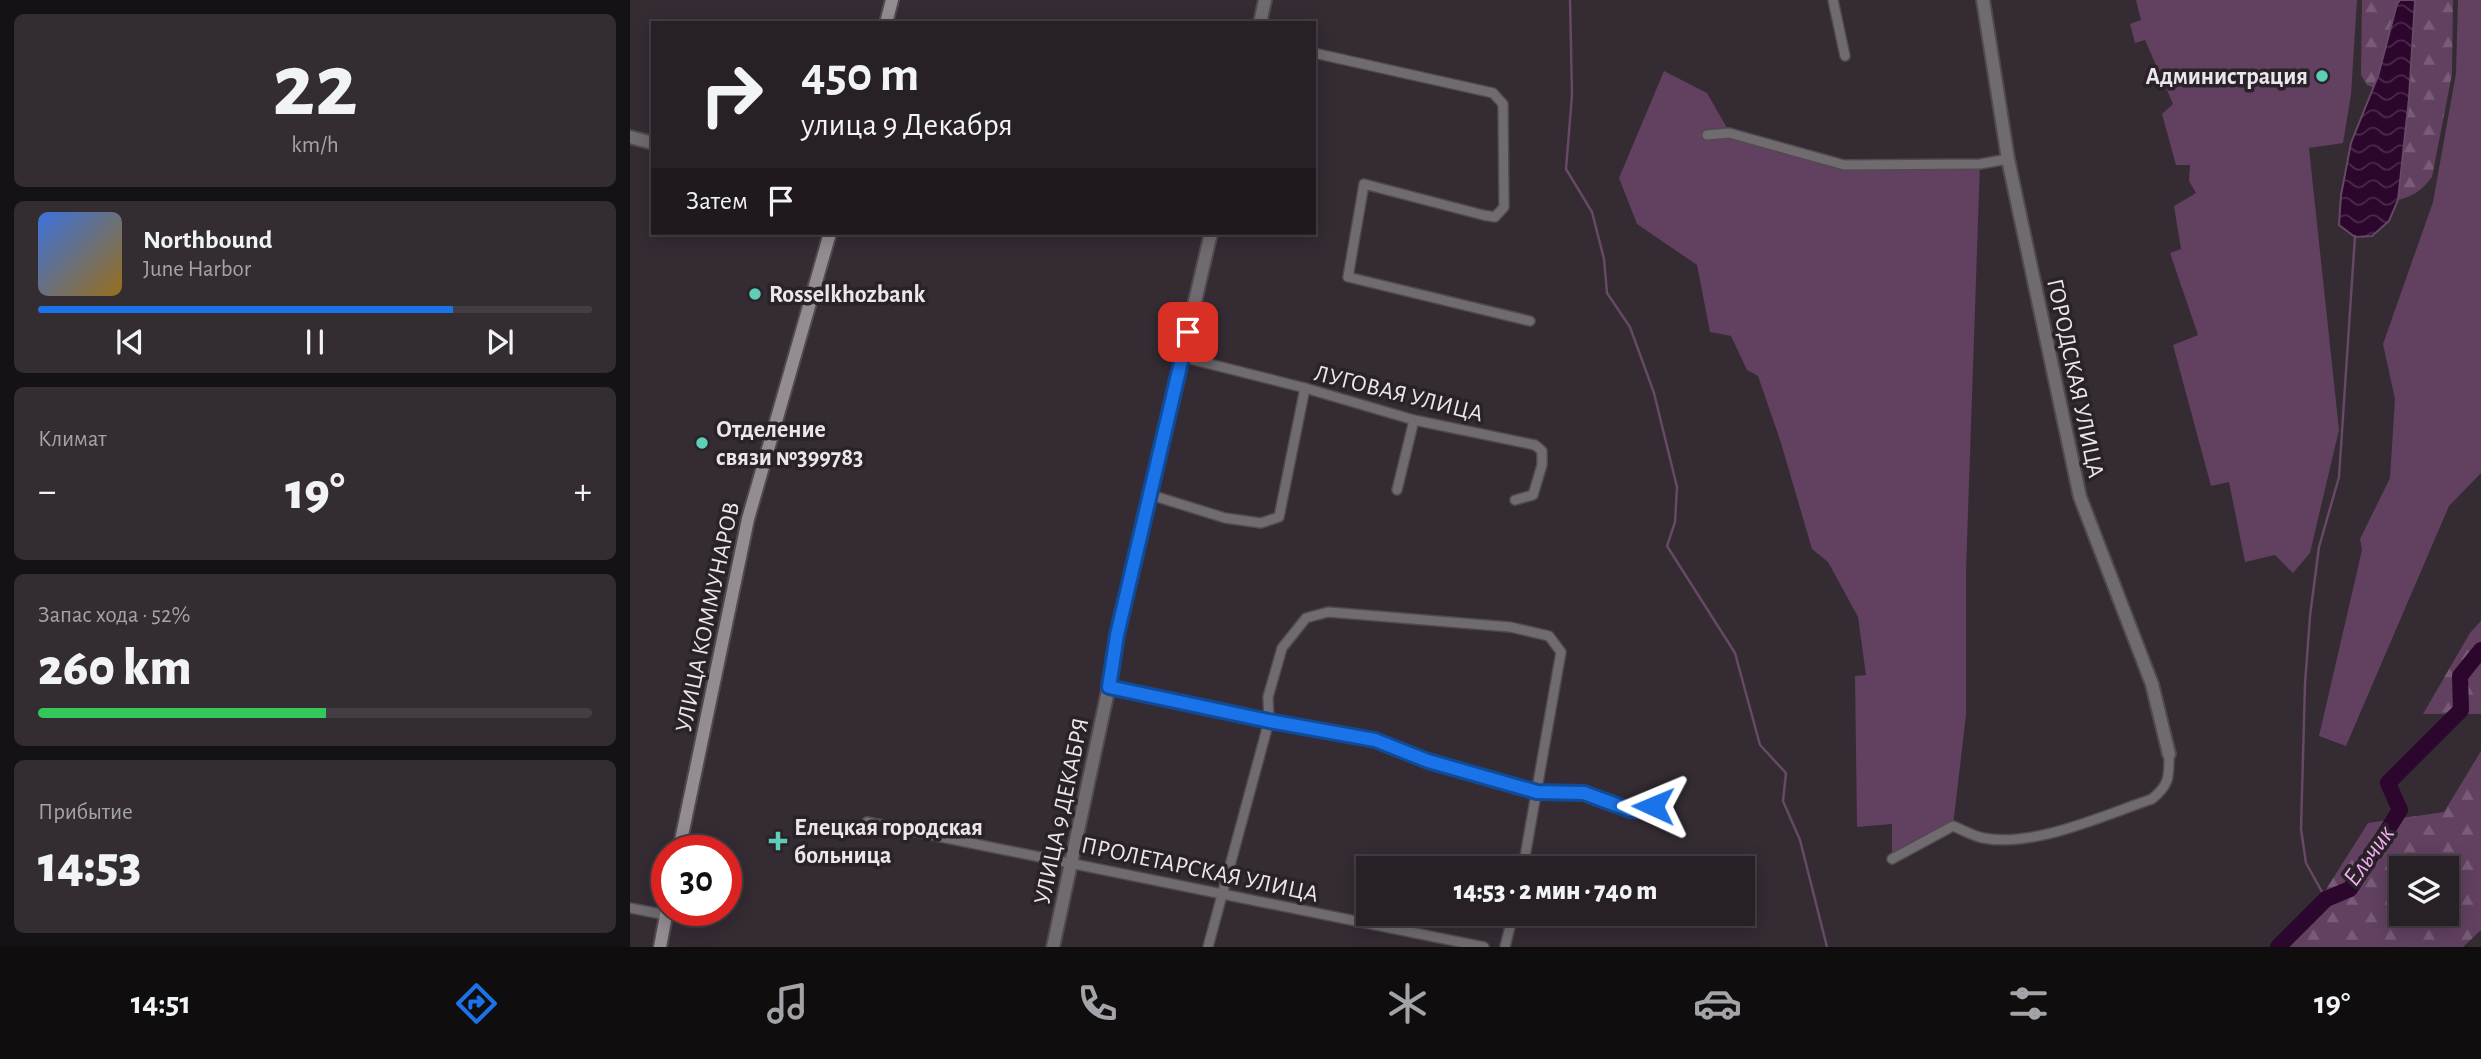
<!DOCTYPE html>
<html lang="ru">
<head>
<meta charset="utf-8">
<style>
	body { margin:0; font-family:"Alegreya Sans",sans-serif; background:#332d32; color:#f1f3f6; height:100vh; display:flex; flex-direction:column; font-size:26px; white-space:nowrap }
	* { box-sizing:border-box; margin:0 }
	p { font-size:23px; color:#a4a3a7 }
	.icon { flex:none; width:38px; height:38px; fill:none; stroke:currentColor; stroke-width:2; stroke-linecap:round; stroke-linejoin:round }
	.map { position:relative; flex:1; overflow:hidden }
	.side { display:flex; flex-direction:column; gap:14px; padding:14px; background:#151215; width:630px }
	.side>* { flex:none }
	.banner { position:absolute; left:21px; top:21px; width:665px; height:214px; border-radius:0px; box-shadow:0 4px 18px #0003,0 0 0 2px #433e43; background:#272026; color:#f1f3f6; overflow:hidden }
	.tools { position:absolute; left:1759px; top:856px; display:grid; gap:14px }
	.tools a { display:grid; place-items:center; width:70px; height:70px; border-radius:0px; background:#272026; box-shadow:0 4px 18px #0003,0 0 0 2px #433e43; font-size:35px }
	.speed { position:absolute; left:21px; top:835px; display:flex; gap:14px; font-size:35px; font-weight:700; text-align:center }
	.speed>* { display:grid; place-content:center; width:91px; height:91px; border-radius:50%; background:#272026; box-shadow:0 4px 18px #0003,0 0 0 2px #433e43; line-height:1 }
	.speed .limit { border:10px solid #d22; background:#fff; color:#111 }
	.pin { position:absolute; display:grid; place-items:center; width:60px; height:60px; color:#fff; margin:-30px; border-radius:14px; box-shadow:0 4px 10px #0006 }
	.me { position:absolute; width:77px; margin:-38px; rotate:271deg; stroke-linejoin:round; filter:drop-shadow(0 0 5px #0008) }
	.turn { display:flex; align-items:center; gap:24px; height:147px; padding:0 35px; font-size:32px }
	.turn .icon { width:91px; height:91px; stroke-width:2.5 }
	.turn b { display:block; font-size:49px; line-height:60px }
	.then { display:flex; align-items:center; height:66px; padding:0 35px; background:#0003; gap:14px; font-size:26px }
	.big { font-size:52px; font-weight:800; line-height:1.1 }
	.side .card { flex:1; display:flex; flex-direction:column; justify-content:center; gap:10px; min-width:0; padding:0 24px; border-radius:10px; background:#332d32 }
	.side .dial { align-items:center; gap:0 }
	.dial b { font-size:91px; line-height:1 }
	.song { display:flex; align-items:center; gap:21px }
	.cover { width:84px; height:84px; border-radius:10px; background:linear-gradient(135deg,hsl(220 70% 55%),hsl(40 70% 35%)) }
	.played { height:7px; border-radius:4px; background:linear-gradient(90deg,#1a73e8 75%,#433e43 75%) }
	.keys { display:flex; justify-content:space-around; direction:ltr }
	.heat { display:flex; justify-content:space-between; align-items:center; font-size:38px; direction:ltr }
	.charge { height:10px; border-radius:5px; background:linear-gradient(90deg,#34c759 52%,#433e43 0) }
	.trip { position:absolute; left:726px; top:856px; width:399px; height:70px; border-radius:0px; background:#272026; box-shadow:0 4px 18px #0003,0 0 0 2px #433e43; font-weight:800; line-height:70px; text-align:center }
	.tabs { display:flex; height:112px; justify-content:space-around; align-items:center; background:#100d0f; color:#a4a3a7 }
	.tabs .icon { width:49px; height:49px }
	.tabs .selected { color:#1a73e8 }
	.tabs b { font-size:32px; color:#f1f3f6 }
	main { display:flex; flex:1; min-height:0 }
	.map>svg:first-child { display:block }
</style>
</head>
<body>
<main>
<section class="side">
<div class="card dial"><b>22</b><p>km/h</p></div>
<div class="card">
<div class="song"><i class="cover"></i><div><b>Northbound</b><p>June Harbor</p></div></div>
<div class="played"></div>
<div class="keys"><svg class="icon" aria-label="previous" viewBox="0 0 24 24"><path d="M18 5L8 12l10 7zM5 5v14"/></svg><svg class="icon" aria-label="pause" viewBox="0 0 24 24"><path d="M8 5v14M16 5v14"/></svg><svg class="icon" aria-label="next" viewBox="0 0 24 24"><path d="M6 5l10 7-10 7zM19 5v14"/></svg></div>
</div>
<div class="card"><p>Климат</p>
<div class="heat"><a>−</a><b class="big">19°</b><a>+</a></div>
</div>
<div class="card"><p>Запас хода · 52%</p><b class="big">260 km</b><div class="charge"></div></div>
<div class="card"><p>Прибытие</p><b class="big">14:53</b></div>
</section>
<div class="map">
<svg width="1851" height="947" viewBox="0 0 1851 947">
	<defs>
		<pattern id="forest-firs" width="22" height="20" patternUnits="userSpaceOnUse" patternTransform="scale(1.75)"><rect width="22" height="20" fill="#614060"/><path d="M5 1l3.5 6h-7zM16 11l3.5 6h-7z" fill="#785c77"/></pattern>
		<pattern id="water-waves" width="16" height="10" patternUnits="userSpaceOnUse" patternTransform="scale(1.75)"><rect width="16" height="10" fill="#2c062c"/><path d="M0 5q4-4 8 0t8 0" fill="none" stroke="#4b2a4b"/></pattern>
	</defs>
	<rect width="100%" height="100%" fill="#342b33"/>
	<g fill="url(#forest-firs)" fill-rule="evenodd">
		<polygon points="1732,0 1770,0 1767,4 1745,88 1737,85 1731,75"/>
		<path d="M1785,0H1823L1822,74L1802,177C1792,190 1784,196 1768,200L1779,98Z"/>
		<polygon points="1851,621 1851,714 1793,714 1840,633"/>
		<path d="M1851,751V930L1833,947H1641L1695,891L1738,823L1814,812ZM1771,868H1816V914H1771Z"/>
	</g>
	<g fill="#614060">
		<polygon points="1506,0 1727,0 1721,95 1713,143 1679,148 1709,430 1680,553 1663,573 1645,555 1615,562 1599,482 1581,486 1543,345 1568,335 1540,253 1551,249 1544,206 1566,193 1559,181 1560,165 1546,165 1532,114 1543,104 1515,40 1505,43 1500,24 1511,20"/>
		<polygon points="1828,0 1851,0 1851,473 1819,506 1716,746 1689,736 1732,550 1730,539 1760,478 1765,399 1753,344 1803,202 1826,73"/>
		<polygon points="1034,71 1077,93 1100,133 1203,162 1350,164 1336,571 1336,715 1323,826 1262,859 1262,824 1227,827 1225,676 1236,675 1228,617 1198,562 1182,549 1151,443 1128,376 1117,370 1101,336 1080,332 1067,265 1007,224 989,178"/>
	</g>
	<polygon fill="url(#water-waves)" stroke="#654965" stroke-width="2" points="1770,0 1785,0 1779,98 1768,200 1759,221 1742,236 1725,237 1709,225 1711,195 1721,143 1748,76 1767,4"/>
	<g fill="none" stroke-linecap="round" stroke-linejoin="round">
		<g stroke="#654965" stroke-width="2.5">
			<polyline points="940,0 942,95 936,169 962,212 974,259 977,293 1000,327 1024,393 1047,487 1045,522 1037,546 1105,653 1130,745 1156,773 1153,801 1170,840 1197,947"/>
			<polyline points="1696,899 1676,863 1671,829 1675,684 1680,616 1689,547 1709,477 1725,236"/>
		</g>
		<polyline stroke="#2c062c" stroke-width="16" points="1648,947 1696,899 1720,889 1770,810 1758,783 1831,710 1830,676 1851,650"/>
		<g stroke="#514950" stroke-width="12">
			<g id="minor">
				<polyline points="1203,0 1215,56"/>
				<polyline points="684,53 863,93 873,104 874,207 865,217 853,215 734,184 718,277 900,321"/>
				<polyline points="1077,135 1099,133 1214,165 1350,164 1378,159"/>
				<polyline points="552,357 675,388 784,420 905,445 912,451 912,465 903,495 885,500"/>
				<polyline points="767,490 784,420"/>
				<polyline points="521,495 595,518 631,523 649,517 675,388"/>
				<polyline points="479,686 639,721 745,740 798,761 907,791 954,793 1000,810 1012,810 1023,806 1030,798"/>
				<polyline points="237,822 854,947"/>
				<path d="M1262,859L1323,826C1333,830 1343,836 1353,838C1404,848 1474,815 1522,799C1540,784 1539,777 1539,754"/>
				<polyline points="0,908 36,915"/>
				<polyline points="578,947 639,721 638,697 652,648 676,618 698,612 880,627 919,636 931,652 893,868"/>
				<polyline points="875,947 883,914"/>
			</g>
		</g>
		<g stroke="#514950" stroke-width="16">
			<g id="tertiary">
				<polyline points="1353,0 1378,159 1450,497 1522,684 1539,754"/>
				<polyline points="630,23 635,0"/>
				<polyline points="0,137 23,143"/>
				<polyline points="423,947 479,686 487,635 581,233"/>
			</g>
		</g>
		<g stroke="#514950" stroke-width="16">
			<g id="secondary">
				<polyline points="256,23 262,0"/>
				<polyline points="49,850 118,519 200,233"/>
				<polyline points="30,947 37,910"/>
			</g>
		</g>
		<use href="#minor" stroke="#6f6b6f" stroke-width="9"/>
		<use href="#tertiary" stroke="#6f6b6f" stroke-width="12"/>
		<use href="#secondary" stroke="#938c93" stroke-width="12"/>
	</g>
	<g fill="none" stroke-linecap="round" stroke-linejoin="round">
		<g stroke="#114b97" stroke-width="18">
			<polyline id="route" points="558,332 487,635 479,687 639,721 745,740 798,761 907,792 954,793 1000,810 1012,810 1023,806"/>
		</g>
		<use href="#route" stroke="#1a73e8" stroke-width="12"/>
	</g>
	<g fill="#5eceb7" stroke="#2a2229" stroke-width="2.5">
		<circle cx="1692" cy="76" r="7"/>
		<circle cx="125" cy="294" r="7"/>
		<circle cx="72" cy="443" r="7"/>
		<path d="M144.5 830.5h7v7h7v7h-7v7h-7v-7h-7v-7h7z"/>
	</g>
	<g text-anchor="middle" stroke-width="7" stroke-linejoin="round" paint-order="stroke">
		<g font-size="24" font-weight="bold" fill="#ebe6eb" stroke="#2a2229" text-anchor="start">
			<text x="1678" y="84" text-anchor="end">Администрация</text>
			<text x="139" y="302">Rosselkhozbank</text>
			<text x="86" y="437">Отделение<tspan x="86" dy="28">связи №399783</tspan></text>
			<text x="164" y="835">Елецкая городская<tspan x="164" dy="28">больница</tspan></text>
		</g>
		<g font-size="24" fill="#ebe6eb" stroke="#2a2229">
			<text transform="translate(1446 378) rotate(78)" y="8">ГОРОДСКАЯ УЛИЦА</text>
			<text transform="translate(769 393) rotate(14)" y="8">ЛУГОВАЯ УЛИЦА</text>
			<text transform="translate(77 617) rotate(-78)" y="8">УЛИЦА КОММУНАРОВ</text>
			<text transform="translate(431 811) rotate(-78)" y="8">УЛИЦА 9 ДЕКАБРЯ</text>
			<text transform="translate(570 869) rotate(12)" y="8">ПРОЛЕТАРСКАЯ УЛИЦА</text>
		</g>
		<g font-size="26" font-style="italic" fill="#f2afef" stroke="#2a2229">
			<text transform="translate(1738 855) rotate(-54)" y="9">Ельчик</text>
		</g>
	</g>
</svg>
<div class="tools">
<a><svg class="icon" aria-label="layers" viewBox="0 0 24 24"><path d="M12 4l9 5-9 5-9-5zM3 14l9 5 9-5"/></svg></a>
</div>
<div class="speed"><div class="limit">30</div></div>
<div class="pin" style="left:558px;top:332px;background:#d93025"><svg class="icon" aria-label="arrive" viewBox="0 0 24 24"><path d="M6 21V4h12l-3 4 3 4H6"/></svg></div>
<svg class="me" style="left:1023px;top:806px" viewBox="-20 -20 40 40"><path d="M0-17L14 15 0 8-14 15z" fill="#1a73e8" stroke="#fff" stroke-width="4"/></svg>
<div class="trip">14:53 · 2 мин · 740 m</div>
<div class="banner">
<div class="turn"><svg class="icon" aria-label="right" viewBox="0 0 24 24"><path d="M7 20v-9h11M14 6l5 5-5 5"/></svg><div><b>450 m</b>улица 9 Декабря</div></div>
<div class="then">Затем<svg class="icon" aria-label="arrive" viewBox="0 0 24 24"><path d="M6 21V4h12l-3 4 3 4H6"/></svg></div>
</div>
</div>
</main>
<nav class="tabs">
<b>14:51</b>
<svg class="icon selected" aria-label="directions" viewBox="0 0 24 24"><path d="M12 3l9 9-9 9-9-9zM9 14v-3h6M13 9l2 2-2 2"/></svg>
<svg class="icon" aria-label="music" viewBox="0 0 24 24"><path d="M9 18V5l10-2v13"/><circle cx="6" cy="18" r="3"/><circle cx="16" cy="16" r="3"/></svg>
<svg class="icon" aria-label="phone" viewBox="0 0 24 24"><path d="M5 4h4l2 5-3 2q2 4 5 5l2-3 5 2v4C11 20 4 13 5 4z"/></svg>
<svg class="icon" aria-label="climate" viewBox="0 0 24 24"><path d="M12 3v18M4 7l16 10M4 17L20 7"/></svg>
<svg class="icon" aria-label="car" viewBox="0 0 24 24"><path d="M5 17H2v-5l4-1 3-4h7l3 4 3 1v5h-3M9 17h6M6 11h13"/><circle cx="7" cy="17" r="2"/><circle cx="17" cy="17" r="2"/></svg>
<svg class="icon" aria-label="filters" viewBox="0 0 24 24"><path d="M4 7h16M4 17h16"/><circle cx="9" cy="7" r="2"/><circle cx="15" cy="17" r="2"/></svg>
<b>19°</b>
</nav>
</body>
</html>
